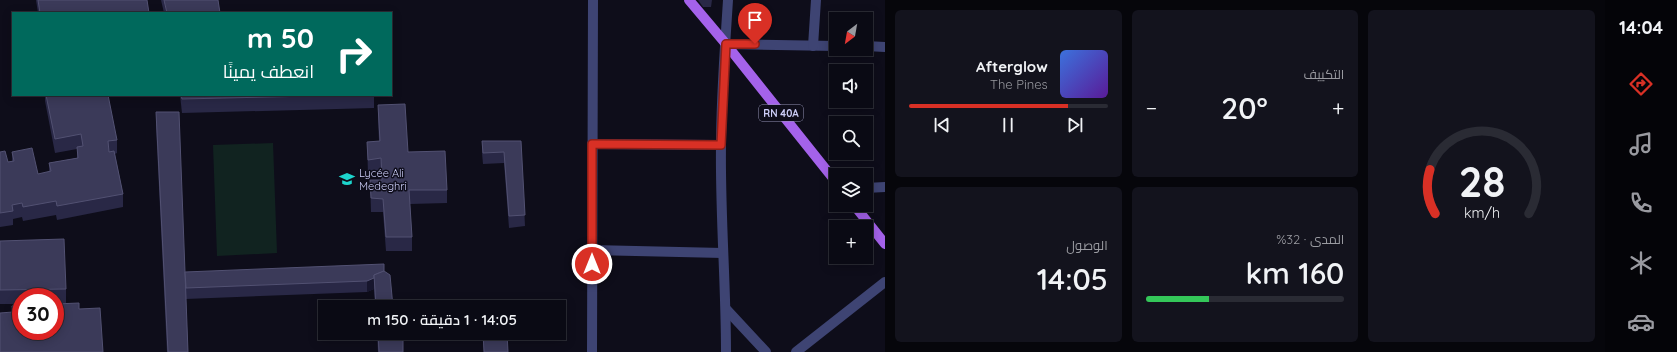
<!DOCTYPE html>
<html lang="ar">
<head>
<meta charset="utf-8">
<style>
	body { margin:0; font-family:Quicksand,Cairo,sans-serif; background:#13131d; color:#f1f3f6; direction:rtl; height:100vh; display:flex; flex-direction:column; font-size:15px; white-space:nowrap }
	* { box-sizing:border-box; margin:0 }
	p { font-size:13px; color:#999aa0 }
	.icon { flex:none; width:22px; height:22px; fill:none; stroke:currentColor; stroke-width:2; stroke-linecap:round; stroke-linejoin:round }
	.map { position:relative; flex:1; overflow:hidden; direction:ltr }
	.drawer { display:flex; flex-direction:column; gap:10px; padding:10px; background:#06060b; width:720px }
	.drawer>* { flex:none }
	.guide { position:absolute; left:12px; top:12px; width:380px; height:84px; border-radius:0px; box-shadow:0 2px 10px #0003,0 0 0 1px #2a2b34; direction:rtl; background:#00695c; color:#fff; overflow:hidden }
	.needle { width:26px; rotate:211deg }
	.fabs { position:absolute; left:829px; top:12px; display:grid; gap:8px }
	.fabs a { display:grid; place-items:center; width:44px; height:44px; border-radius:0px; background:#0a0a14; box-shadow:0 2px 10px #0003,0 0 0 1px #2a2b34; font-size:20px }
	.speed { position:absolute; left:12px; top:288px; display:flex; gap:8px; font-size:20px; font-weight:700; text-align:center }
	.speed>* { display:grid; place-content:center; width:52px; height:52px; border-radius:50%; background:#0a0a14; box-shadow:0 2px 10px #0003,0 0 0 1px #2a2b34; line-height:1 }
	.speed .limit { border:6px solid #d22; background:#fff; color:#111 }
	.pin { position:absolute; display:grid; place-items:center; width:34px; height:34px; color:#fff; margin:-41px -17px; border-radius:50% 50% 50% 0; rotate:-45deg; box-shadow:0 0 4px #0007 }
	.pin .icon { rotate:45deg }
	.me { position:absolute; width:44px; margin:-22px; rotate:0deg; stroke-linejoin:round; filter:drop-shadow(0 0 3px #0008) }
	.turn { display:flex; align-items:center; gap:14px; height:84px; padding:0 12px; font-size:18px }
	.turn .icon { width:52px; height:52px; stroke-width:2.5 }
	.turn b { display:block; font-size:28px; line-height:34px }
	.big { font-size:30px; font-weight:600; line-height:1.1 }
	.drawer .widget { flex:1; display:flex; flex-direction:column; justify-content:center; gap:6px; min-width:0; padding:0 14px; border-radius:6px; background:#13131d }
	.drawer .dial { align-items:center; gap:0 }
	.dial svg { height:104px; overflow:visible; fill:none; stroke:#2a2b34; stroke-width:7; stroke-linecap:round; text-anchor:middle }
	.dial text { fill:#f1f3f6; stroke:none }
	.song { display:flex; align-items:center; gap:12px }
	.cover { width:48px; height:48px; border-radius:6px; background:linear-gradient(135deg,hsl(220 70% 55%),hsl(270 70% 35%)) }
	.played { height:4px; border-radius:2px; background:linear-gradient(90deg,#d93025 80%,#2a2b34 80%) }
	.keys { display:flex; justify-content:space-around; direction:ltr }
	.heat { display:flex; justify-content:space-between; align-items:center; font-size:22px; direction:ltr }
	.charge { height:6px; border-radius:3px; background:linear-gradient(90deg,#34c759 32%,#2a2b34 0) }
	.drawer .tiles { flex:1; display:grid; gap:10px; grid-template-columns:repeat(3,1fr) }
	.widget:first-child { grid-row:span 2 }
	.trip { position:absolute; left:318px; top:300px; width:248px; height:40px; border-radius:0px; background:#0a0a14; box-shadow:0 2px 10px #0003,0 0 0 1px #2a2b34; font-weight:600; line-height:40px; text-align:center; direction:rtl }
	main { display:flex; flex:1; min-height:0 }
	.menu { display:flex; flex-direction:column; width:72px; justify-content:space-around; align-items:center; background:#040408; color:#999aa0 }
	.menu .icon { width:28px; height:28px }
	.menu .current { color:#d93025 }
	.menu b { font-size:18px; color:#f1f3f6 }
	.map>svg:first-child { display:block }
</style>
</head>
<body>
<main>
<nav class="menu">
<b>14:04</b>
<svg class="icon current" aria-label="directions" viewBox="0 0 24 24"><path d="M12 3l9 9-9 9-9-9zM9 14v-3h6M13 9l2 2-2 2"/></svg>
<svg class="icon" aria-label="music" viewBox="0 0 24 24"><path d="M9 18V5l10-2v13"/><circle cx="6" cy="18" r="3"/><circle cx="16" cy="16" r="3"/></svg>
<svg class="icon" aria-label="phone" viewBox="0 0 24 24"><path d="M5 4h4l2 5-3 2q2 4 5 5l2-3 5 2v4C11 20 4 13 5 4z"/></svg>
<svg class="icon" aria-label="climate" viewBox="0 0 24 24"><path d="M12 3v18M4 7l16 10M4 17L20 7"/></svg>
<svg class="icon" aria-label="car" viewBox="0 0 24 24"><path d="M5 17H2v-5l4-1 3-4h7l3 4 3 1v5h-3M9 17h6M6 11h13"/><circle cx="7" cy="17" r="2"/><circle cx="17" cy="17" r="2"/></svg>
</nav>
<section class="drawer">
<div class="tiles">
<div class="widget dial"><svg viewBox="0 0 100 80">
<path d="M14 69A42 42 0 1 1 86 69"/>
<path d="M14 69A42 42 0 0 1 10 35" stroke="#d93025"/>
<text x="50" y="56" font-size="32" font-weight="700">28</text>
<text x="50" y="72" font-size="11">km/h</text>
</svg></div>
<div class="widget"><p>التكييف</p>
<div class="heat"><a>−</a><b class="big">20°</b><a>+</a></div>
</div>
<div class="widget">
<div class="song"><i class="cover"></i><div><b>Afterglow</b><p>The Pines</p></div></div>
<div class="played"></div>
<div class="keys"><svg class="icon" aria-label="previous" viewBox="0 0 24 24"><path d="M18 5L8 12l10 7zM5 5v14"/></svg><svg class="icon" aria-label="pause" viewBox="0 0 24 24"><path d="M8 5v14M16 5v14"/></svg><svg class="icon" aria-label="next" viewBox="0 0 24 24"><path d="M6 5l10 7-10 7zM19 5v14"/></svg></div>
</div>
<div class="widget"><p>المدى · 32%</p><b class="big">160 km</b><div class="charge"></div></div>
<div class="widget"><p>الوصول</p><b class="big">14:05</b></div>
</div>
</section>
<div class="map">
<svg width="885" height="352" viewBox="0 0 885 352">
	<rect width="100%" height="100%" fill="#0e0d1a"/>
	<polygon fill="#112320" points="273,143 277,253 217,256 213,145"/>
	<g fill="none" stroke-linecap="round" stroke-linejoin="round">
		<g stroke="#3e4473" stroke-width="10">
			<polyline points="726,44 836,46"/>
			<polyline points="813,46 816,0"/>
			<polyline points="866,46 885,47"/>
			<polyline points="592,144 721,145"/>
			<polyline points="866,188 885,187"/>
			<polyline points="592,250 723,253"/>
			<polyline points="726,309 766,352"/>
			<polyline points="592,352 593,0"/>
			<path d="M726,352C726,283 720,214 721,146C721,97 725,48 728,0"/>
			<polyline points="796,352 885,282"/>
		</g>
		<g stroke="#a462ea" stroke-width="10">
			<polyline points="689,0 726,44 836,182"/>
			<polyline points="854,205 885,244"/>
		</g>
	</g>
	<g fill="#292846">
		<polygon points="36,0 147,0 149,13 38,13"/>
		<polygon points="161,0 218,0 220,13 164,13"/>
		<polygon points="698,0 712,0 711,7 703,7"/>
		<polygon points="45,95 108,95 117,140 117,153 115,154 123,194 123,207 57,220 56,215 23,221 22,217 13,219 13,225 0,227 0,152 8,162 12,161 12,152 38,174 49,172 49,163 77,158 77,149 55,153 45,101"/>
		<polygon points="180,95 374,95 374,108 182,113"/>
		<polygon points="378,105 408,152 447,190 447,203 410,204 412,237 412,251 386,251 383,212 371,212 370,180 382,180 381,172 368,174 367,142 379,141 378,119"/>
		<polygon points="156,112 185,272 384,271 393,307 375,307 374,289 367,292 186,299 188,352 167,352 156,126"/>
		<polygon points="482,141 521,141 525,226 509,228 504,163 483,164 482,153"/>
		<polygon points="0,241 66,289 66,303 55,303 55,297 21,297 21,304 0,304"/>
		<polygon points="377,333 395,333 396,339 403,352 378,352"/>
	</g>
	<polygon fill="#17162d" points="374,278 374,289 367,292 367,281"/>
	<g fill="#3b3a59" stroke="#525172">
		<polygon points="38,0 147,0 149,13 40,13"/>
		<polygon points="164,0 218,0 220,13 167,13"/>
		<polygon points="46,95 108,95 117,140 108,141 109,152 114,151 123,194 57,206 56,201 23,207 22,203 12,205 13,211 0,213 0,152 5,151 8,162 14,161 12,152 32,148 38,174 51,171 49,163 78,158 77,147 83,146 81,134 55,139"/>
		<polygon points="181,95 355,95 182,99"/>
		<polygon points="405,104 408,152 445,151 447,190 409,190 412,237 386,237 383,199 371,198 370,180 382,180 381,158 368,160 367,142 380,141 378,105"/>
		<polygon points="156,112 179,112 188,352 168,352"/>
		<polygon points="482,141 521,141 525,215 509,216 504,152 483,153"/>
		<polygon points="64,239 66,289 0,290 0,241"/>
		<polygon points="384,264 384,271 374,275 374,278 367,281 186,288 185,272"/>
		<polygon points="384,271 390,275 393,307 376,307 374,275"/>
		<polygon points="79,303 79,309 100,308 103,352 0,352 0,313 13,312 12,306 21,306 21,331 55,331 55,304"/>
		<polygon points="378,333 395,333 396,339 403,339 403,352 379,352"/>
		<polygon points="483,333 507,333 508,352 484,352"/>
	</g>
	<g fill="none" stroke-linecap="round" stroke-linejoin="round">
		<g stroke="#8d1f18" stroke-width="10">
			<polyline id="route" points="592,264 592,144 721,145 726,44 755,44"/>
		</g>
		<use href="#route" stroke="#d93025" stroke-width="7"/>
	</g>
	<defs>
		<g id="school-bare" transform="scale(1.2)"><path d="M0-5L7-2L0 1L-7-2ZM-4 1L0 2.5L4 1V4Q0 6-4 4Z" fill="#1dd5cd" stroke="#0e0d1a" stroke-width="2.5" paint-order="stroke"/></g>
	</defs>
	<g fill-rule="evenodd">
		<use href="#school-bare" x="347" y="179"/>
	</g>
	<g text-anchor="middle" stroke-width="3" stroke-linejoin="round" paint-order="stroke">
		<rect fill="#0e0d1a" stroke="#9494b5" stroke-width="1" x="759" y="105" width="44" height="16" rx="3"/>
		<g font-size="10" font-weight="bold" fill="#cdcef8">
			<text x="781" y="117">RN 40A</text>
		</g>
		<g font-size="11" fill="#cdcef8" stroke="#0e0d1a" text-anchor="start">
			<text x="359" y="177">Lycée Ali<tspan x="359" dy="13">Medeghri</tspan></text>
		</g>
	</g>
</svg>
<div class="fabs">
<a><svg class="needle" viewBox="-14 -14 28 28"><path d="M0-13l5 13h-10z" fill="#e53935"/><path d="M0 13l5-13h-10z" fill="#999aa0"/></svg></a>
<a><svg class="icon" aria-label="sound" viewBox="0 0 24 24"><path d="M4 9h4l5-4v14l-5-4H4zM17 9q2 3 0 6"/></svg></a>
<a><svg class="icon" aria-label="search" viewBox="0 0 24 24"><circle cx="10" cy="10" r="6"/><path d="M15 15l6 6"/></svg></a>
<a><svg class="icon" aria-label="layers" viewBox="0 0 24 24"><path d="M12 4l9 5-9 5-9-5zM3 14l9 5 9-5"/></svg></a>
<a>+</a>
</div>
<div class="speed"><div class="limit">30</div></div>
<div class="pin" style="left:755px;top:44px;background:#d93025"><svg class="icon" aria-label="arrive" viewBox="0 0 24 24"><path d="M6 21V4h12l-3 4 3 4H6"/></svg></div>
<svg class="me" style="left:592px;top:264px" viewBox="-20 -20 40 40"><circle r="17" fill="#d93025" stroke="#fff" stroke-width="3"/><path d="M0-11L8 9 0 5-8 9z" fill="#fff"/></svg>
<div class="trip">14:05 · 1 دقيقة · 150 m</div>
<div class="guide">
<div class="turn"><svg class="icon" aria-label="right" viewBox="0 0 24 24"><path d="M7 20v-9h11M14 6l5 5-5 5"/></svg><div><b>50 m</b>انعطف يمينًا</div></div>
</div>
</div>
</main>
</body>
</html>
